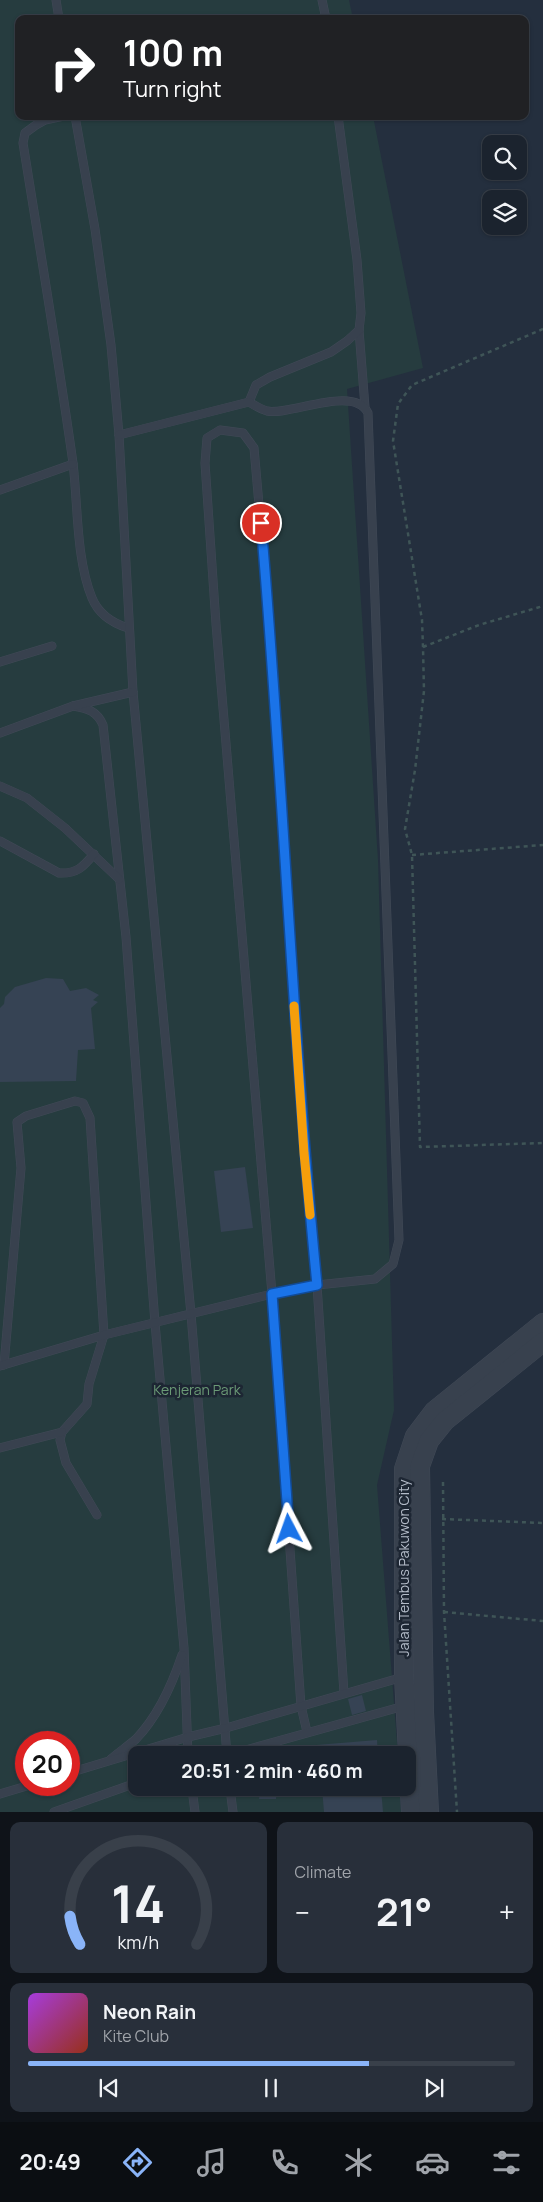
<!DOCTYPE html>
<html lang="en">
<head>
<meta charset="utf-8">
<style>
	body { margin:0; font-family:Manrope,sans-serif; background:#282f3a; color:#f1f3f6; height:100vh; display:flex; flex-direction:column; font-size:19px; white-space:nowrap }
	* { box-sizing:border-box; margin:0 }
	p { font-size:16px; color:#a0a4aa }
	.icon { flex:none; width:28px; height:28px; fill:none; stroke:currentColor; stroke-width:2; stroke-linecap:round; stroke-linejoin:round }
	.map { position:relative; height:1812px; overflow:hidden }
	.panel { display:flex; flex-direction:column; gap:10px; padding:10px; background:#0f1319; flex:1 }
	.panel>* { flex:none }
	.banner { position:absolute; left:15px; top:15px; width:514px; height:105px; border-radius:10px; box-shadow:0 1px 4px #0004,0 0 0 1px #39404a; background:#202124; color:#fff; overflow:hidden }
	.tools { position:absolute; left:482px; top:135px; display:grid; gap:10px }
	.tools a { display:grid; place-items:center; width:45px; height:45px; border-radius:10px; background:#1b232e; box-shadow:0 1px 4px #0004,0 0 0 1px #39404a; font-size:25px }
	.speed { position:absolute; left:15px; top:1731px; display:flex; gap:10px; font-size:25px; font-weight:700; text-align:center }
	.speed>* { display:grid; place-content:center; width:65px; height:65px; border-radius:50%; background:#1b232e; box-shadow:0 1px 4px #0004,0 0 0 1px #39404a; line-height:1 }
	.speed .limit { border:8px solid #d22; background:#fff; color:#111 }
	.pin { position:absolute; display:grid; place-items:center; width:42px; height:42px; color:#fff; margin:-21px; border:2px solid #fff; border-radius:50%; box-shadow:0 1px 5px #0007 }
	.me { position:absolute; width:55px; margin:-28px; rotate:356deg; stroke-linejoin:round; filter:drop-shadow(0 0 4px #0008) }
	.turn { display:flex; align-items:center; gap:18px; height:105px; padding:0 25px; font-size:22px }
	.turn .icon { width:65px; height:65px; stroke-width:2.5 }
	.turn b { display:block; font-size:35px; line-height:42px }
	.big { font-size:38px; font-weight:700; line-height:1.1 }
	.panel .tile { flex:1; display:flex; flex-direction:column; justify-content:center; gap:8px; min-width:0; padding:0 18px; border-radius:10px; background:#282f3a }
	.panel .dial { align-items:center; gap:0 }
	.dial svg { height:130px; overflow:visible; fill:none; stroke:#39404a; stroke-width:7; stroke-linecap:round; text-anchor:middle }
	.dial text { fill:#f1f3f6; stroke:none }
	.song { display:flex; align-items:center; gap:15px }
	.cover { width:60px; height:60px; border-radius:8px; background:linear-gradient(135deg,hsl(280 70% 55%),hsl(10 70% 35%)) }
	.played { height:5px; border-radius:2px; background:linear-gradient(90deg,#8ab4f8 70%,#39404a 70%) }
	.keys { display:flex; justify-content:space-around; direction:ltr }
	.heat { display:flex; justify-content:space-between; align-items:center; font-size:28px; direction:ltr }
	.panel .tiles { flex:1; display:grid; gap:10px; grid-template-columns:1fr 1fr }
	.tile:last-child { grid-column:span 2 }
	.trip { position:absolute; left:128px; top:1746px; width:288px; height:50px; border-radius:10px; background:#1b232e; box-shadow:0 1px 4px #0004,0 0 0 1px #39404a; font-weight:700; line-height:50px; text-align:center }
	.tabs { display:flex; height:80px; justify-content:space-around; align-items:center; background:#0b0e12; color:#a0a4aa }
	.tabs .icon { width:35px; height:35px }
	.tabs .active { color:#8ab4f8 }
	.tabs b { font-size:22px; color:#f1f3f6 }
	.map>svg:first-child { display:block }
</style>
</head>
<body>
<div class="map">
<svg width="543" height="1812" viewBox="0 0 543 1812">
	<rect width="100%" height="100%" fill="#242f3e"/>
	<path fill="#263c3f" fill-rule="evenodd" d="M0,0H349L353,19H19V116H373L423,368L347,389L378,860L394,1410L377,1485L398,1755H136V1788H400L401,1812H0ZM26,1742H69V1785H26Z"/>
	<g fill="#364354">
		<polygon points="46,978 63,979 70,991 86,988 99,995 93,1000 98,1002 91,1008 95,1049 78,1050 76,1081 0,1082 0,1008 4,1004 5,997 15,987"/>
		<polygon points="245,1167 253,1228 221,1232 214,1171"/>
		<polygon points="362,1695 366,1711 352,1715 348,1699"/>
		<polygon points="377,1740 378,1755 305,1755 304,1746"/>
		<polygon points="260,1788 277,1788 276,1799 259,1799"/>
		<polygon points="322,1788 381,1788 383,1812 324,1812"/>
	</g>
	<g fill="none" stroke-linecap="round" stroke-linejoin="round">
		<g stroke="#414a57" stroke-width="9">
			<g id="service">
				<polyline points="56,0 59,19"/>
				<polyline points="322,0 326,19"/>
				<path d="M64,116L45,120L36,125L25,133L23,143C40,250 58,356 73,463C78,505 76,559 92,598C99,615 112,623 128,628"/>
				<polyline points="75,116 95,229 111,345 119,435 133,692 191,1314 227,1755"/>
				<polyline points="359,330 365,407"/>
				<polyline points="249,402 256,385 270,377 331,352 347,341 359,330 361,313 357,260 338,116"/>
				<polyline points="0,490 73,464"/>
				<polyline points="0,662 52,646"/>
				<path d="M73,706C87,708 97,711 103,725L126,937L155,1323L184,1648L188,1755"/>
				<polyline points="0,733 73,706 133,692"/>
				<polyline points="0,786 27,798 65,828 119,879"/>
				<path d="M0,841L59,873C77,874 83,867 94,854"/>
				<polyline points="4,1365 21,1168 17,1122 26,1116 75,1101 83,1103 90,1118 104,1335 89,1384 87,1404 62,1432 60,1440 66,1463 97,1515"/>
				<path d="M0,1366L104,1335L272,1294L317,1285L375,1279L393,1264L399,1240L368,413C354,384 290,416 267,411C260,409 254,405 249,402L119,435"/>
				<polyline points="0,1448 62,1432"/>
				<polyline points="307,1732 301,1706 272,1294 216,624 205,463 207,438 220,430 243,433 254,448 272,653 304,1153 317,1285 344,1693"/>
				<polyline points="228,1755 404,1706"/>
				<path d="M111,1759C119,1752 128,1746 136,1739C158,1716 172,1685 182,1655"/>
				<polyline points="69,1773 188,1737 226,1728 403,1677"/>
				<polyline points="192,1788 195,1812"/>
				<polyline points="230,1788 233,1812"/>
				<polyline points="0,1794 30,1785"/>
				<polyline points="54,1812 136,1783"/>
			</g>
		</g>
		<g stroke="#414a57" stroke-width="20">
			<g id="tertiary">
				<polyline points="411,1812 404,1677 404,1469 415,1436 434,1411 543,1323"/>
				<polyline points="429,1812 424,1712 420,1466 429,1441 445,1421 543,1342"/>
			</g>
		</g>
		<g stroke="#3f5557" stroke-width="2.5" stroke-dasharray="4 4" stroke-linecap="butt">
			<polyline points="543,329 412,385 398,404 393,441 422,620 423,647 424,691 415,770 405,829 412,855 420,1147 543,1143"/>
			<polyline points="423,647 479,625 543,606"/>
			<polyline points="412,855 543,845"/>
			<polyline points="443,1482 444,1612 457,1812"/>
			<polyline points="442,1519 543,1523"/>
			<polyline points="444,1612 543,1621"/>
		</g>
		<use href="#service" stroke="#38414e" stroke-width="8"/>
		<use href="#tertiary" stroke="#38414e" stroke-width="19"/>
	</g>
	<g fill="none" stroke-linecap="round" stroke-linejoin="round">
		<g stroke="#114b97" stroke-width="12">
			<path id="route" d="M261,523C283,777 292,1032 317,1285L272,1294L289,1529"/>
		</g>
		<use href="#route" stroke="#1a73e8" stroke-width="9"/>
		<polyline stroke="#f59e0b" stroke-width="9" points="294,1006 304,1153 310,1215"/>
	</g>
	<g text-anchor="middle" stroke-width="5" stroke-linejoin="round" paint-order="stroke">
		<g font-size="14" fill="#6b9a76" stroke="#1d2633">
			<text x="197" y="1395">Kenjeran Park</text>
		</g>
		<g font-size="14" fill="#b4bcc9" stroke="#1d2633">
			<text transform="translate(404 1568) rotate(-90)" y="5">Jalan Tembus Pakuwon City</text>
		</g>
	</g>
</svg>
<div class="tools">
<a><svg class="icon" aria-label="search" viewBox="0 0 24 24"><circle cx="10" cy="10" r="6"/><path d="M15 15l6 6"/></svg></a>
<a><svg class="icon" aria-label="layers" viewBox="0 0 24 24"><path d="M12 4l9 5-9 5-9-5zM3 14l9 5 9-5"/></svg></a>
</div>
<div class="speed"><div class="limit">20</div></div>
<div class="pin" style="left:261px;top:523px;background:#d93025"><svg class="icon" aria-label="arrive" viewBox="0 0 24 24"><path d="M6 21V4h12l-3 4 3 4H6"/></svg></div>
<svg class="me" style="left:289px;top:1529px" viewBox="-20 -20 40 40"><path d="M0-17L14 15 0 8-14 15z" fill="#1a73e8" stroke="#fff" stroke-width="4"/></svg>
<div class="trip">20:51 · 2 min · 460 m</div>
<div class="banner">
<div class="turn"><svg class="icon" aria-label="right" viewBox="0 0 24 24"><path d="M7 20v-9h11M14 6l5 5-5 5"/></svg><div><b>100 m</b>Turn right</div></div>
</div>
</div>
<section class="panel">
<div class="tiles">
<div class="tile dial"><svg viewBox="0 0 100 80">
<path d="M14 69A42 42 0 1 1 86 69"/>
<path d="M14 69A42 42 0 0 1 8 52" stroke="#8ab4f8"/>
<text x="50" y="56" font-size="32" font-weight="700">14</text>
<text x="50" y="72" font-size="11">km/h</text>
</svg></div>
<div class="tile"><p>Climate</p>
<div class="heat"><a>−</a><b class="big">21°</b><a>+</a></div>
</div>
<div class="tile">
<div class="song"><i class="cover"></i><div><b>Neon Rain</b><p>Kite Club</p></div></div>
<div class="played"></div>
<div class="keys"><svg class="icon" aria-label="previous" viewBox="0 0 24 24"><path d="M18 5L8 12l10 7zM5 5v14"/></svg><svg class="icon" aria-label="pause" viewBox="0 0 24 24"><path d="M8 5v14M16 5v14"/></svg><svg class="icon" aria-label="next" viewBox="0 0 24 24"><path d="M6 5l10 7-10 7zM19 5v14"/></svg></div>
</div>
</div>
</section>
<nav class="tabs">
<b>20:49</b>
<svg class="icon active" aria-label="directions" viewBox="0 0 24 24"><path d="M12 3l9 9-9 9-9-9zM9 14v-3h6M13 9l2 2-2 2"/></svg>
<svg class="icon" aria-label="music" viewBox="0 0 24 24"><path d="M9 18V5l10-2v13"/><circle cx="6" cy="18" r="3"/><circle cx="16" cy="16" r="3"/></svg>
<svg class="icon" aria-label="phone" viewBox="0 0 24 24"><path d="M5 4h4l2 5-3 2q2 4 5 5l2-3 5 2v4C11 20 4 13 5 4z"/></svg>
<svg class="icon" aria-label="climate" viewBox="0 0 24 24"><path d="M12 3v18M4 7l16 10M4 17L20 7"/></svg>
<svg class="icon" aria-label="car" viewBox="0 0 24 24"><path d="M5 17H2v-5l4-1 3-4h7l3 4 3 1v5h-3M9 17h6M6 11h13"/><circle cx="7" cy="17" r="2"/><circle cx="17" cy="17" r="2"/></svg>
<svg class="icon" aria-label="filters" viewBox="0 0 24 24"><path d="M4 7h16M4 17h16"/><circle cx="9" cy="7" r="2"/><circle cx="15" cy="17" r="2"/></svg>
</nav>
</body>
</html>
